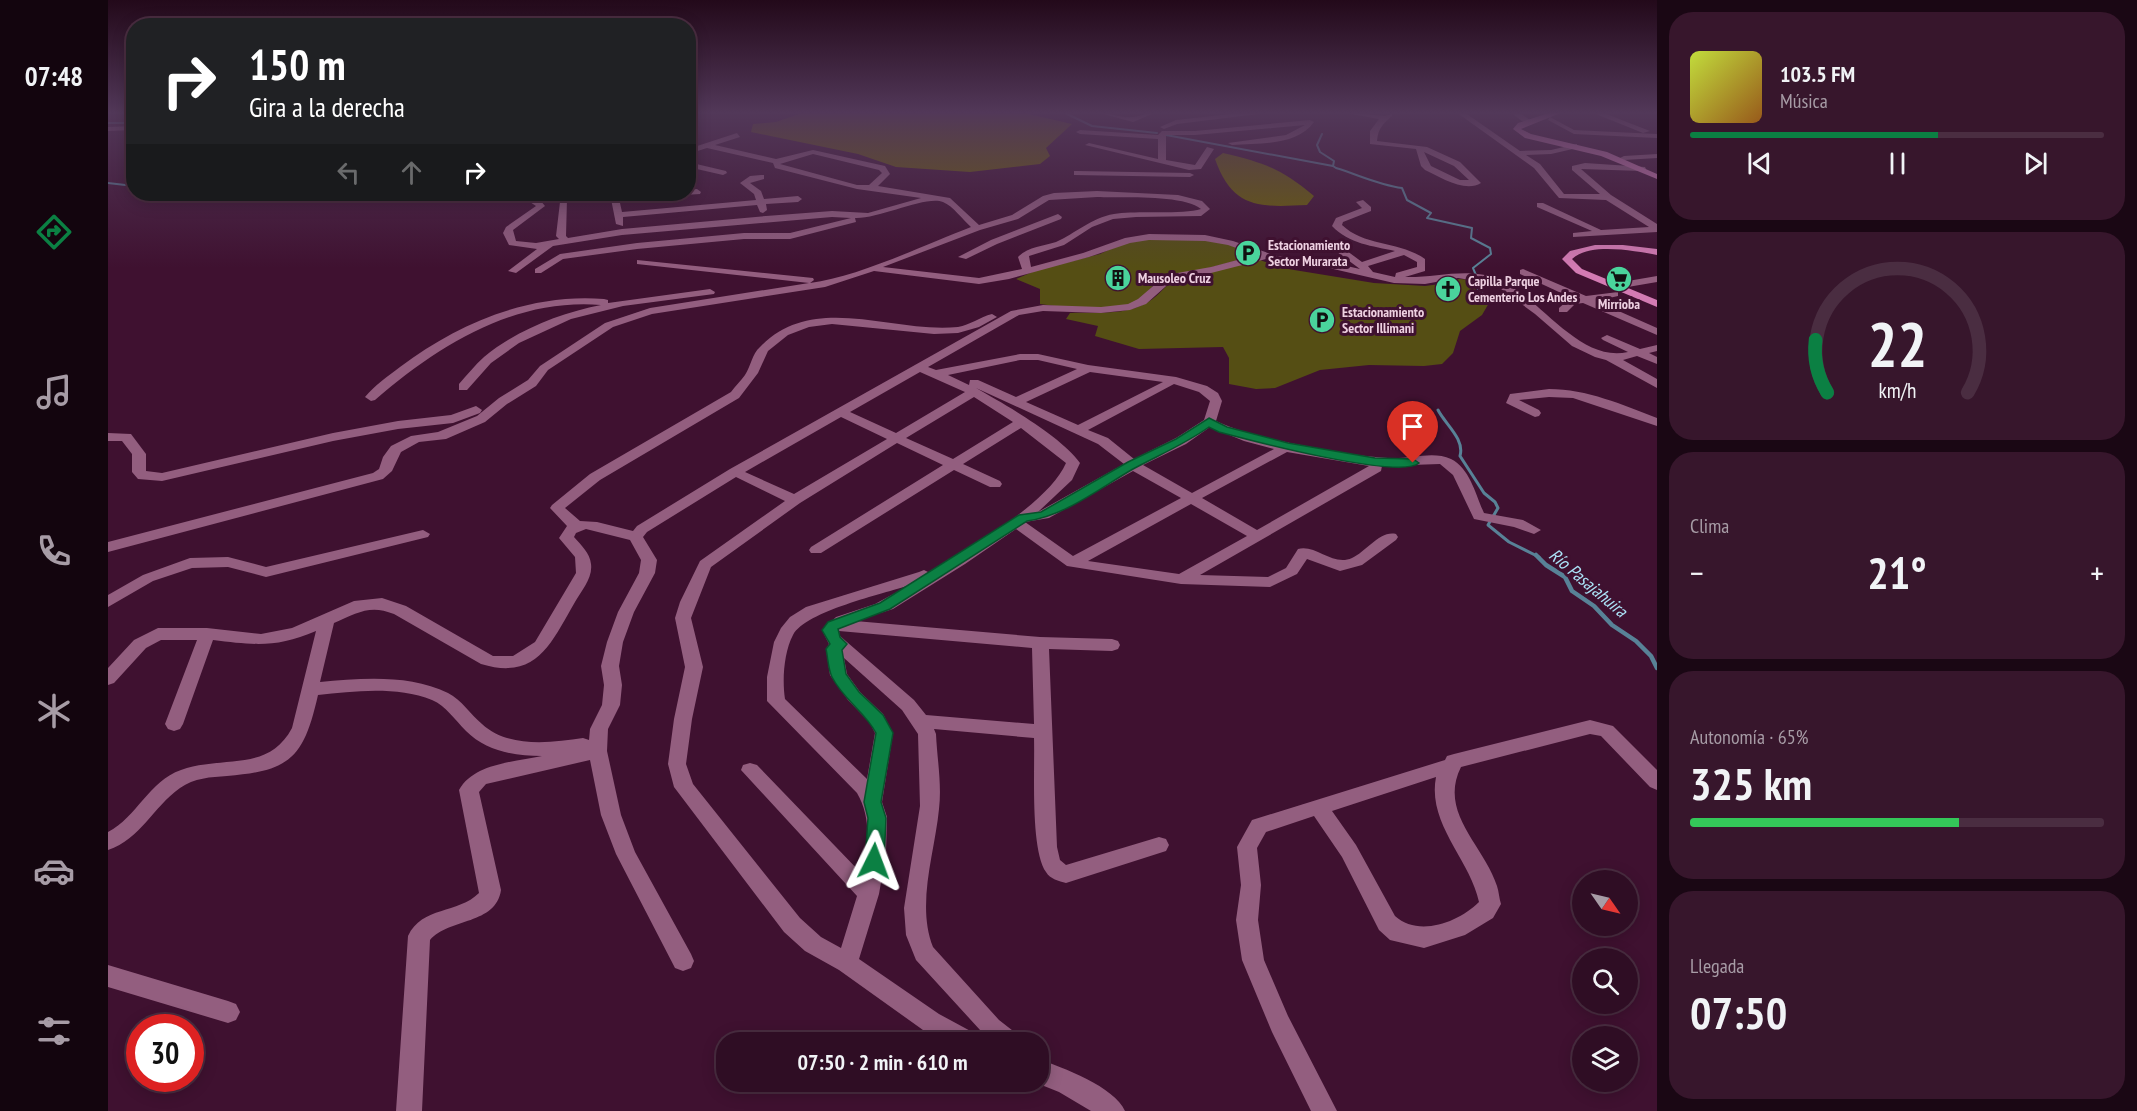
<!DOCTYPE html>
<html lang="es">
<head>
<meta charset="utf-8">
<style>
	body { margin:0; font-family:"PT Sans Narrow",sans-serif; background:#37162c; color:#f1f3f6; height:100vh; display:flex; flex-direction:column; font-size:22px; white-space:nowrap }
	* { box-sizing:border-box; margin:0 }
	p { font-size:20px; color:#a79ca6 }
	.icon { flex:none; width:33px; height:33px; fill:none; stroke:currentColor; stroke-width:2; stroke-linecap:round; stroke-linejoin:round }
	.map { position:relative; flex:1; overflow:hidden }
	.drawer { display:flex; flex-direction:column; gap:12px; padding:12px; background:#1a0714; width:480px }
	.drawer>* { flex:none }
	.banner { position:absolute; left:18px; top:18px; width:570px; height:183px; border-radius:24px; box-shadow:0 3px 15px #0003,0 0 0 2px #4a2d41; background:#202124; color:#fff; overflow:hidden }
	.needle { width:39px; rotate:124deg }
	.fabs { position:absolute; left:1464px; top:870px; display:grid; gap:12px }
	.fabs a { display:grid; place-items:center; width:66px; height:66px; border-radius:50%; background:#2f0d24; box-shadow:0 3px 15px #0003,0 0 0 2px #4a2d41; font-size:30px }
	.speed { position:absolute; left:18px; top:1014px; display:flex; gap:12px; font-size:30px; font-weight:700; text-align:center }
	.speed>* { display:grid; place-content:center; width:78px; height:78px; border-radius:50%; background:#2f0d24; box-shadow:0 3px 15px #0003,0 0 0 2px #4a2d41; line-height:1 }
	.speed .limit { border:9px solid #d22; background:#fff; color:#111 }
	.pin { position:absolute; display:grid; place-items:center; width:51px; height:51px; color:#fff; margin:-62px -26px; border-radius:50% 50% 50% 0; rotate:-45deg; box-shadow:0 0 6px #0007 }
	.pin .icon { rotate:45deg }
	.me { position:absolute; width:66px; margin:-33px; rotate:3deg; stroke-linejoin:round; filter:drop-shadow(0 0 4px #0008) }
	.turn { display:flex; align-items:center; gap:21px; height:126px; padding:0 24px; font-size:27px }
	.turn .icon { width:78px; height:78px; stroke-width:2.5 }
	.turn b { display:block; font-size:42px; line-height:51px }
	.lanes { display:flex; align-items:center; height:57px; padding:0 24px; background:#0003; justify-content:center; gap:30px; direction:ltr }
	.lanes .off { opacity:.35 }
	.big { font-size:45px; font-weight:800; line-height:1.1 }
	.drawer .card { flex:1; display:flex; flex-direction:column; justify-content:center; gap:9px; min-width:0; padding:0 21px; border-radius:24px; background:#37162c }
	.drawer .dial { align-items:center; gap:0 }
	.dial svg { height:156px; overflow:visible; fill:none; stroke:#4a2d41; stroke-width:7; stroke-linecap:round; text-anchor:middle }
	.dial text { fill:#f1f3f6; stroke:none }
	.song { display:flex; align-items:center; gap:18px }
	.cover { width:72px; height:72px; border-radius:9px; background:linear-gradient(135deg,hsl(70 70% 55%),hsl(30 70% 35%)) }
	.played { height:6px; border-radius:3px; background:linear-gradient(90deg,#0b8043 60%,#4a2d41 60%) }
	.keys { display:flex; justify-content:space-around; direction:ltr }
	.heat { display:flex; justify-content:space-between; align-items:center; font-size:33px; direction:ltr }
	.charge { height:9px; border-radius:4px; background:linear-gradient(90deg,#34c759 65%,#4a2d41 0) }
	.trip { position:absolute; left:608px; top:1032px; width:333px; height:60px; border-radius:24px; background:#2f0d24; box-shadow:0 3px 15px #0003,0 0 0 2px #4a2d41; font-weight:800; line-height:60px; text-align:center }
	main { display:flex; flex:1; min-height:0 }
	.dock { display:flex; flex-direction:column; width:108px; justify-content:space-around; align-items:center; background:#13050e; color:#a79ca6 }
	.dock .icon { width:42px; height:42px }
	.dock .on { color:#0b8043 }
	.dock b { font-size:27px; color:#f1f3f6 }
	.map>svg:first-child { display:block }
</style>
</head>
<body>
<main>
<nav class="dock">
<b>07:48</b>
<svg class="icon on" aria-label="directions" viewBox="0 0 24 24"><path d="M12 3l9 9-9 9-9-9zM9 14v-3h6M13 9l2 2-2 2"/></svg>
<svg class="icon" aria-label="music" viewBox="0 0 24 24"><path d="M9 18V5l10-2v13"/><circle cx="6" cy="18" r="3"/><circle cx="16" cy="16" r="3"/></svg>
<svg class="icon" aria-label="phone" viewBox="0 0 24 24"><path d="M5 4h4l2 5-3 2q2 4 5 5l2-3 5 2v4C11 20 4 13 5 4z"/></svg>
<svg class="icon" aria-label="climate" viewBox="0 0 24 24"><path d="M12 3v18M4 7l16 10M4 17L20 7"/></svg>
<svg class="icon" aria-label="car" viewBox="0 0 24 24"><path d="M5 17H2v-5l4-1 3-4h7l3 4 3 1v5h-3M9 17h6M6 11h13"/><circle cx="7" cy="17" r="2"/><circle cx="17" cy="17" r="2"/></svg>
<svg class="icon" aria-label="filters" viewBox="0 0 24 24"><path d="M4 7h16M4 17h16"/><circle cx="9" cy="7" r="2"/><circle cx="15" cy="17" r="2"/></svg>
</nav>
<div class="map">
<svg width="1549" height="1111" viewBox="0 0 1549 1111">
	<rect width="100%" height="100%" fill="#3f1130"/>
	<g fill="#554e14">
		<polygon points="1044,238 1107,240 1135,249 1132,251 1146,256 1089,271 1056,275 1030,301 1016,306 969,309 932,304 932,289 908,279 929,270 992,254 1013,244"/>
		<path d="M1152,260L1174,268L1266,283L1317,286L1340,283L1351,279L1364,280L1371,300L1381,303L1374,315L1352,331L1345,353L1334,364L1316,366L1261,365L1212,370L1167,388L1148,389L1121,384V358L1115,347L1031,349L987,336L990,326L958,319L962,313C987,312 1018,316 1040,302C1054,294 1056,284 1073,277Z"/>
	</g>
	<g fill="#6a6000">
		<polygon points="696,112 912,112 964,124 938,148 942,156 932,164 862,172 788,167 750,154 643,132 645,124 668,122"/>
		<path d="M1115,153C1157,163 1172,168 1206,196L1199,205C1153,207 1125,210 1107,159Z"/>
	</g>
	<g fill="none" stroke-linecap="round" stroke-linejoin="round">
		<g stroke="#588297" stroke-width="2">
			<polyline points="955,112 984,126 1049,133"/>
			<polyline points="0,123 26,123"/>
			<path d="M1214,134L1209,145L1212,152L1226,161L1225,166L1228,168C1251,175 1271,185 1294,188L1299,200L1323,213L1319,218L1364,228L1363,238L1382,248L1383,254L1365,268L1372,285L1369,288L1376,294V301"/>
			<polyline points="1058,135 1225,166"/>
			<polyline points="0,183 26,186"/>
			<polyline points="161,194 205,198"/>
		</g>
		<path stroke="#588297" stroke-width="3" d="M1330,410C1337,424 1357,439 1352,456L1376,493L1387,502L1390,508L1380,525L1401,542L1431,557"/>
		<polyline stroke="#588297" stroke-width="4.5" points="1428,555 1438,565 1457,577 1464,591 1486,606 1504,625 1528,641 1543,656 1549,668"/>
		<g fill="#935e7f" fill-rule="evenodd">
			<path d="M988,112C1000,112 1015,119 1026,117C1034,116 1040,112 1049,112L1025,122Z"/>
			<polygon points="1141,112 1166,112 1069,124 1056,129 1052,127 1068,120"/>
			<path d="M1233,112L1277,116L1284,114V116C1275,124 1270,128 1269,141L1319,147L1352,162L1373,183C1357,193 1332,177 1317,170L1313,166L1308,149L1262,144V131L1271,119ZM1316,152L1346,166L1361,180H1352L1323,166Z"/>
			<polygon points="1348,112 1356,112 1412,151 1443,150 1469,144 1469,148 1443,154 1418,155 1432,164 1456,194 1492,194 1464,170 1464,166 1477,163 1537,167 1538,169 1534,171 1473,169 1503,195 1549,224 1549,232 1465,237 1465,233 1484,231 1429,207 1429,203 1435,203 1493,230 1541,227 1498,200 1451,198 1426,168"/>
			<polygon points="1402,112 1410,112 1425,122 1418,124"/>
			<polygon points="1483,112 1493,112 1542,131 1535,133"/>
			<polygon points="1442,117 1466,130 1549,134 1549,138 1466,134 1440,120"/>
			<path d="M1202,120L1206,122C1189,146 1151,143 1124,145L1120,143L1178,135L1197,125L1087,135H1058V160L1087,165L1099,147L1106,149L1093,169L1081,170L977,145L981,143L1050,159V139L972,134L968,132L972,130L1050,135L1054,131H1087Z"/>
			<polygon points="26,126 26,130 0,131 0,127"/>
			<path d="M629,133L632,137L607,145L668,159L705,150L777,166L782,174L770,186L842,198L871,225L904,215L935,196L946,193L989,191L1070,195L1094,201L1102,209L1093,216L1028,217L1005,219L984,227L956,245L921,256L923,267L975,253L1017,238L1041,234L1097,235L1125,241L1169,256L1221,262L1252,269L1229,252V248H1235L1254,262L1287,251C1265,246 1241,244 1224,226L1228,218L1254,208L1248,202L1255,200L1263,207V211L1235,222L1234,225C1257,247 1292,241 1317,259V271L1297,277C1330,278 1365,265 1396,282C1435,302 1473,363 1520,352L1495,340L1493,338L1499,335L1532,349L1549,345V351L1541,353L1549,357V364L1529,356L1515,360L1549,379V388L1498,360L1487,357L1464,346L1427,314L1389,286L1380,283L1350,278L1317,284L1286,283L1221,268L1158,259L1103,273L1066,279L1038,304L1022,310L993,313L935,311L911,315L820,367L828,370L912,354H930L980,365L1068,377L1099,386L1110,393L1114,401L1108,421C1132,432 1156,437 1182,443C1213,449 1247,456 1280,458C1301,460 1324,450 1343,459C1362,468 1368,496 1376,513L1415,520L1433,530L1426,534L1406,527L1366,519L1345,475L1332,464L1274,466L1273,471L1092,575L1160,577L1178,568L1190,549C1208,544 1225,567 1244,558C1258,552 1272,530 1288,534L1290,537L1288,540L1254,565L1232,571L1199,559L1189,574L1162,587L1073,584L959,566L908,529L857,564L785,609L747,621L932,637L1004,639L1010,641L1012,645L1010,649L1004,651L941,649L949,847L952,860L958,865L1051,837L1058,839L1061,845L1058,851L958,883C951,881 942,879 938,872C922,849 927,769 926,738L826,729L828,734C829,758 834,784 831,809C827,852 808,904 825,947L891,1020L909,1034L913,1042H883L808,960L798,935L796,908L812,806L810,734L794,710L736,658L739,674L752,692L775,714L785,733L774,802L779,817L778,853L771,894L751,959L831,1014L868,1034L872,1042H837L815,1030L731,970L697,951L676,932L566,787L560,764L566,719L577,667L567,618L572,602L592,561L677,501L628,477L539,532L535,537L549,560L547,573L526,612L515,642L511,666L514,685L512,705L500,729L499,751L513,815L527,852L583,954L586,961L583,968L575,971L567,968L508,854L493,815L482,760L378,784L371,792L393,890C388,925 341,918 322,940L314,1111H288L300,936C314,906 350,914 371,893L351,790C366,763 407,762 434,756C406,756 378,751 358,731C347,720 338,706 324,700C289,686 246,691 210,695C196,756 184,771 119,776C103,777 86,778 72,788C45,807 33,839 0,850V832C29,817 41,781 73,770C115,755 160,773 184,728L208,631C169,648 146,645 105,640L75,724L72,729L66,731L60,729L57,724L89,640H53L38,648L6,683L0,685V668L26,640L50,628H99L153,634L184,628L246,601L274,598L298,606L385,656H405L427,642L468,573L467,557L451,538L459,526L442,508L444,505L482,474L623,392C627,386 633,381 637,375C643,366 644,354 652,347C706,291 785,334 850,327C862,325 872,317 884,314L889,317L871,327L850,333L826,334L724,324L701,327L680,335L660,351L650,373L631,398L492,480L457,508L472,521L489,522L525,531L529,526L622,469L903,311L935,305L993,307L1020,304L1030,299L1058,275L1103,267L1148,255L1120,245L1097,241L1041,240L1022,243L981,257L901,279L871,284L766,271L717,287L544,314L505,327L440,370L428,386L399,404L377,422L338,439L311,442L293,452L284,471L275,479L0,552V542L265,473L271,469L275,457L283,446L303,436L330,432L369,416L391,398L420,380L432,366L497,323L542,308L701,283L529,264V260L705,278L706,280L702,283C750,277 816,245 863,227C855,220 845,206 835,202C818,195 771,219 747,218L748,222L682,239H636L529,249L455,259L433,273H427V269L452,254L529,243L636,233H682L743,218L724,217L514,235L445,246L408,273L400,271L429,249L401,245L395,233L398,227L428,206L410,194H446L459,199L458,236L460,238L514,229L658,216L724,211L760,213L813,198L749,189L667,168L665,163L599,148L580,154V149ZM705,154L771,170L774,173L761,185H749L672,164ZM989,197C1013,198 1075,194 1093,209C1075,215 1029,210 1006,214C983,218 968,233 948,242C936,246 919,247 910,257L914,269L871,278L775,267L872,230L910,219L941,200ZM432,200H445L452,202L448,236L451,239L428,243L408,241L405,230L437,206ZM1296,255L1309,262V267L1288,273L1287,277L1265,272L1260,266ZM912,360H930L969,369L908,397L870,380H862L861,385L840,375ZM812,372L857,392L788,433L742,412ZM982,372L1055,382L970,425L918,402ZM1066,384L1091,392L1102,401L1096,420L1068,438L1026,459L1000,438L980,430ZM868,388L990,444L1016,464L930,512L964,480L972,463C953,436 898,405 868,388ZM866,397L905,422L845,459L798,438ZM733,417L779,439L686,494L637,472ZM1102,427L1136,441L1166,449L1084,493L1035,465L1078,444ZM913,428L958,463C941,503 860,549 822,573L816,570L811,572L698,607L682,617L673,628L666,642L659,677V701L749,793C764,819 760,846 754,874L649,765L642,763L635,765L633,770L749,896L733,948L713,937L692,918L585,784L578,764L584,719L595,667L583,618L603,567L692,503L789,443L835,465L703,547L701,550L703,553H713L846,470L882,487H892L894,484L892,481L855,464ZM1179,452L1261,466L1149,530L1094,498ZM1025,471L1073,498L965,556L917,522L941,518ZM1083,504L1139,536L1071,574L980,561ZM478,529L522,540L533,560L531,573L510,612L499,642L493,666L496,685L494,705L482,729L481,740L475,738C442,743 400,748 374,724C362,714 354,700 340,693C302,674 253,678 212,682L226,623C249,613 262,604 286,614L373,664C429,681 443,643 467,602C473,591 485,578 483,564C482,553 473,545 466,537L468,533ZM802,585L767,604L728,617L714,630L721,644L718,649L722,675L740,700L762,723L767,733L759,779L677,699C674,680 676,652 685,635C698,611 775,594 802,585ZM731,631L924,648L926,724L818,715L806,700L732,636Z"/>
			<polygon points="1549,154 1549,158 1516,160 1512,158 1516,156"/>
			<polygon points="580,162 618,171 619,173 615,175 580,167"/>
			<polygon points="969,171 1082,173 1086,175 1082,177 966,175 966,171"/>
			<polygon points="653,175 656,175 656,179 642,183 653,191 656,199 690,196 694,199 690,202 658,204 659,210 655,213 652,212 649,205 515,217 515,226 508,224 502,194 510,194 514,212 648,200 646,194 632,183 642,176"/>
			<polygon points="589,189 593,192 592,194 544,197 540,194 580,194 580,190"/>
			<polygon points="950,214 954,217 953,219 889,244 858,259 850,257 883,240"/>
			<polygon points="1415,269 1478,296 1510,292 1510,296 1488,301 1549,328 1549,335 1475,303 1467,304 1459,312 1451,312 1451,308 1460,300 1466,299 1412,274 1412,270"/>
			<polygon points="1549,276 1549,282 1514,288 1509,285 1514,282"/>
			<path d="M602,289L607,292L606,294L515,306L463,319L411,343L383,363L359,390H351V384C359,375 367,365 376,357C409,330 452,313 493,305C406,298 331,345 267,400L263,401L257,397C266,386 280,376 292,367C350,323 422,293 496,299L500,300V303Z"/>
			<path d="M1441,389C1479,389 1515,405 1549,418V426L1465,398L1441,397L1411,400L1431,410L1433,413L1431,416L1427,417L1398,403L1402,394Z"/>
			<polygon points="368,406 374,410 372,413 345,423 290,429 225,441 54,481 30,479 24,472 24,454 14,441 0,441 0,433 23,434 38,454 38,471 54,473 225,433 290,421 343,415"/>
			<polygon points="315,530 322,534 320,537 158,577 120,567 84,568 45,581 0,607 0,595 35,575 82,558 120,557 158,567"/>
			<path d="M1482,720L1505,726L1549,770V790L1542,787L1493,736L1482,734L1353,767C1330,813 1376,845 1389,886C1391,892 1391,898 1393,904L1385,918L1357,935L1316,948L1282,940L1271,930L1234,857L1206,816L1158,832L1149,848L1153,885L1150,920L1156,960L1180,1016L1229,1111H1203L1164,1032L1134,960L1128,920L1133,885L1129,847L1144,820L1337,760L1339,756L1346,754ZM1328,777C1319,824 1362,859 1371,902C1350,923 1310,937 1287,916L1248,845L1224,811Z"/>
			<polygon points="0,965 120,1001 128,1004 132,1012 128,1020 120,1023 0,987"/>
			<path d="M930,1059C954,1067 1007,1087 1017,1111H983L951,1092L926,1082H930Z"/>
		</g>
		<g fill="#d37bb3" fill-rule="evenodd">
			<polygon points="1444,112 1455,112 1413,129 1423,134 1499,152 1549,174 1549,179 1493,156 1417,138 1405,129 1410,123"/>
			<path d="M1487,245H1515L1549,249V255C1527,251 1482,242 1464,259L1474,269L1549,300V307L1468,273L1454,259L1462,251Z"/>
		</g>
	</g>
	<linearGradient id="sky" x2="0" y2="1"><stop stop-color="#23091a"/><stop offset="0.42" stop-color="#523859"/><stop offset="1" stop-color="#523859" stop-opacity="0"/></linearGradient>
	<rect width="1549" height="268" fill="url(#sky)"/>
	<path fill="#0b8043" stroke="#07532c" stroke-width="1.5" d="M1101,418L1119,427L1180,443L1267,458L1305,459L1311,463C1292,480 1141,440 1111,432L1101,427C1077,444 1051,455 1025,469C992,488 957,516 919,521L782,609L730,629L732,637L739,644L734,650L738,674L751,692L775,715L785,733L773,802L778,818L776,861L773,866L766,869L760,866L757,861L760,818L756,802L768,733C757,712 735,699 724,677C720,669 720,658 718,649L722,644L714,630L720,622L772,603L911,515L933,512L1020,462L1068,439Z"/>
	<defs>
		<g id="parking-disc" transform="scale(1.35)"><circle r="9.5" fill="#4ad49c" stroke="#3f1130"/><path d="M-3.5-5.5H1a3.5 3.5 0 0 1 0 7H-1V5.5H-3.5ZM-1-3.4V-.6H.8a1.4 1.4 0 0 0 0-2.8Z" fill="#111"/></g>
		<g id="building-disc" transform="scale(1.35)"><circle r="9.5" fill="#4ad49c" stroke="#3f1130"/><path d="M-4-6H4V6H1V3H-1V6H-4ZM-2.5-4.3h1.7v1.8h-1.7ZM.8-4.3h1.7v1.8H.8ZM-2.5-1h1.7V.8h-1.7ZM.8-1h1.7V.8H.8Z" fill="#111"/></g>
		<g id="supermarket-disc" transform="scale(1.35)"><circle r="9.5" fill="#4ad49c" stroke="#3f1130"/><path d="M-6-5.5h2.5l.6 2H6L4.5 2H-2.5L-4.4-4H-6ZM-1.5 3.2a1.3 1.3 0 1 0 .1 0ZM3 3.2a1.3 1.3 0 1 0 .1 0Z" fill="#111"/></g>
		<g id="church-disc" transform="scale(1.35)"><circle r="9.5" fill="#4ad49c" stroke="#3f1130"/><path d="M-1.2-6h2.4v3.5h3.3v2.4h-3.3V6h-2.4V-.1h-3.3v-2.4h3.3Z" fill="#111"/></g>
	</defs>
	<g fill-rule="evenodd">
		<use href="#parking-disc" x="1140" y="253"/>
		<use href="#building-disc" x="1010" y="278"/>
		<use href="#supermarket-disc" x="1511" y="279"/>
		<use href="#church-disc" x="1340" y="289"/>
		<use href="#parking-disc" x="1214" y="320"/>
	</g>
	<g text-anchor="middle" stroke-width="6" stroke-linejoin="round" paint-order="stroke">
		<g font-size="14" font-weight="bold" fill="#eed0e1" stroke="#3f1130" text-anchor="start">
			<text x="1160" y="250">Estacionamiento<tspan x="1160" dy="16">Sector Murarata</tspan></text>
			<text x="1030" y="283">Mausoleo Cruz</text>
			<text x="1360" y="286">Capilla Parque<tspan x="1360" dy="16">Cementerio Los Andes</tspan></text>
			<text x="1511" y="309" text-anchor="middle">Mirrioba</text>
			<text x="1234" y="317">Estacionamiento<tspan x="1234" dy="16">Sector Illimani</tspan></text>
		</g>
		<g font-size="18" font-style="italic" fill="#ace4f8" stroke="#3f1130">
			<text transform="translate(1480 583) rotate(40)" y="6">Río Pasajahuira</text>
		</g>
	</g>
</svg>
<div class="fabs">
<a><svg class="needle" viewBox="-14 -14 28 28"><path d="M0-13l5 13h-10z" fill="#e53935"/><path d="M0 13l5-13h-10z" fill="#a79ca6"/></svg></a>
<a><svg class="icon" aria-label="search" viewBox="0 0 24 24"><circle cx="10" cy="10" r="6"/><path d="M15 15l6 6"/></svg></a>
<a><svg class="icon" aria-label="layers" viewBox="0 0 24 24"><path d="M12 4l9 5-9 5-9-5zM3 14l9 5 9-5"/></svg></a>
</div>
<div class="speed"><div class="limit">30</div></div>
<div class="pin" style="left:1305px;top:463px;background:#d93025"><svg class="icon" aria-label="arrive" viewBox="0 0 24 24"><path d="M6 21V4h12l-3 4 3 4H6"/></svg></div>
<svg class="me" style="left:766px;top:861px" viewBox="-20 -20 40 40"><path d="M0-17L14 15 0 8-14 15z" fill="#0b8043" stroke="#fff" stroke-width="4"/></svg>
<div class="trip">07:50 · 2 min · 610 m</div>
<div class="banner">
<div class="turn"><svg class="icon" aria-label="right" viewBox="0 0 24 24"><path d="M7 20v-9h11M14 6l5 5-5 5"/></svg><div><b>150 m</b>Gira a la derecha</div></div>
<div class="lanes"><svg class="icon off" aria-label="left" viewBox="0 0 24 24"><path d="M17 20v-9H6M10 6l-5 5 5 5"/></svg><svg class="icon off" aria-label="ahead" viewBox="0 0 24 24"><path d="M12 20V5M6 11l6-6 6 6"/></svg><svg class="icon" aria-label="right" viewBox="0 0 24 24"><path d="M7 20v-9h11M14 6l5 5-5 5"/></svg></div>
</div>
</div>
<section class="drawer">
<div class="card">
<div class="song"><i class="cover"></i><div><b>103.5 FM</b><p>Música</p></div></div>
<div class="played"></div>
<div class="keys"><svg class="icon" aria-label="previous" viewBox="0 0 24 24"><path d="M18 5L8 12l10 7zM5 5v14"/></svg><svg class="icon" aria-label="pause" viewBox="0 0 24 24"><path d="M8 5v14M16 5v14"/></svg><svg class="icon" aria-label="next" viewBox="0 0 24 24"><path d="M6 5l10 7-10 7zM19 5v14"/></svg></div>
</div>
<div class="card dial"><svg viewBox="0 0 100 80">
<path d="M14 69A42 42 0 1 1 86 69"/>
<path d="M14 69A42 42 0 0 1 8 42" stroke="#0b8043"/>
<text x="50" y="56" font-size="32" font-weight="700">22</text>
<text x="50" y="72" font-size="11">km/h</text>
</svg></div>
<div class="card"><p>Clima</p>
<div class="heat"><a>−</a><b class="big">21°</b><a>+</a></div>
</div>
<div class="card"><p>Autonomía · 65%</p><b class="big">325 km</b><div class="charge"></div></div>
<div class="card"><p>Llegada</p><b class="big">07:50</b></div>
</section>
</main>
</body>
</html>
